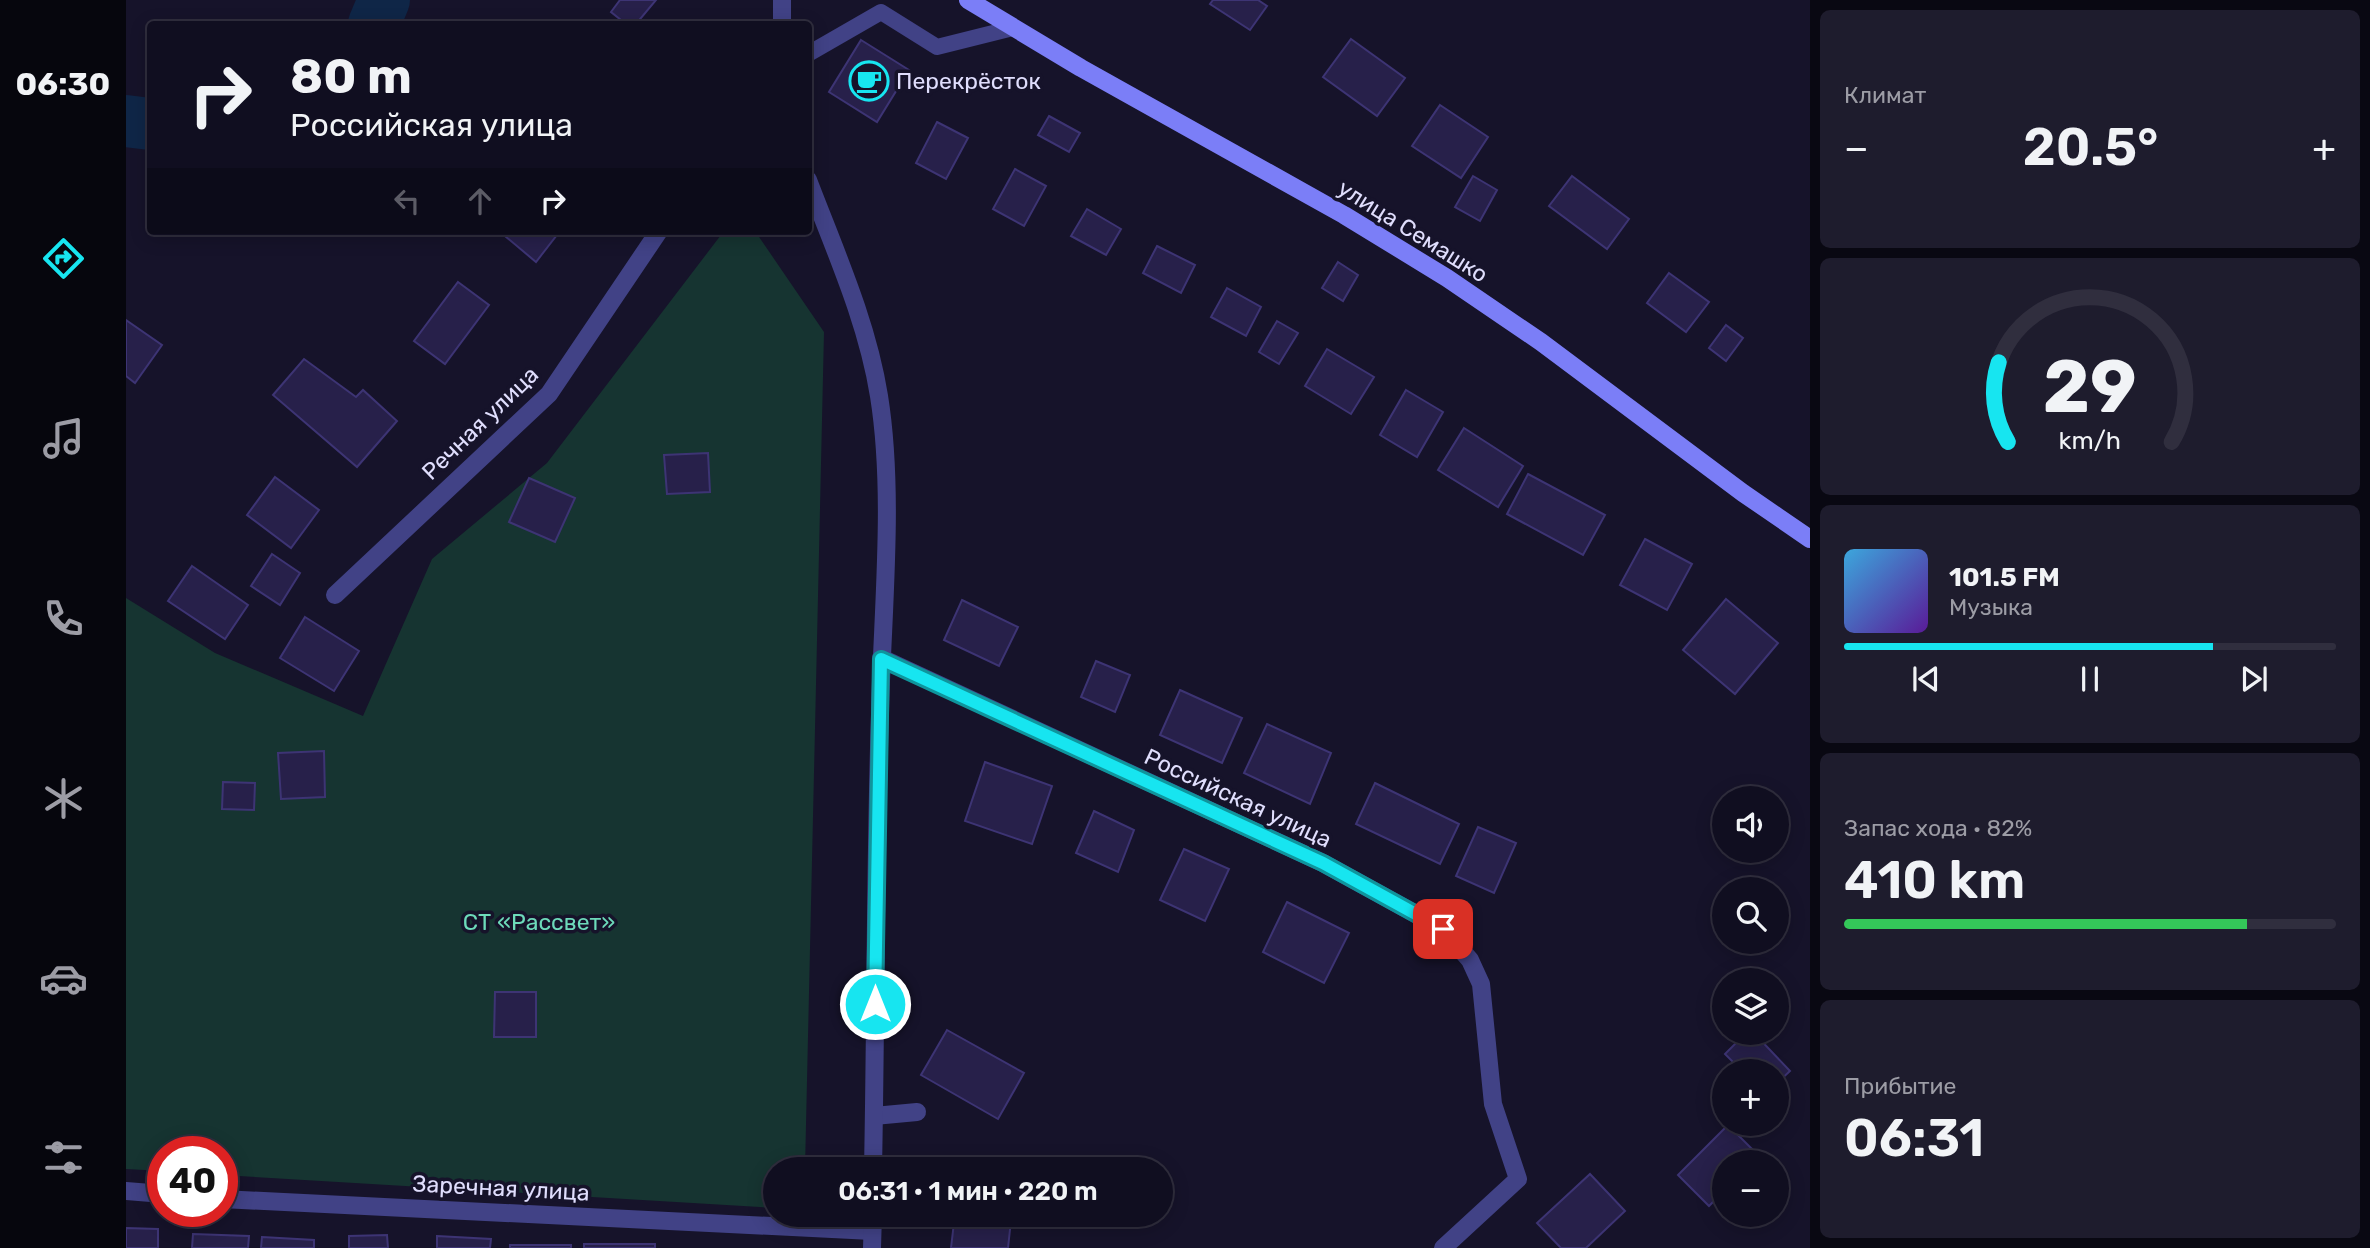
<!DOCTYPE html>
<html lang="ru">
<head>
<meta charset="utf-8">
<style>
	body { margin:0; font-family:Rubik,sans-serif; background:#1e1c2d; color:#f1f3f6; height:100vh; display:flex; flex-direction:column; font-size:26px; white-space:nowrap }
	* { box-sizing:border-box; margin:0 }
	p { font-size:23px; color:#9c9ca5 }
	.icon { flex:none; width:38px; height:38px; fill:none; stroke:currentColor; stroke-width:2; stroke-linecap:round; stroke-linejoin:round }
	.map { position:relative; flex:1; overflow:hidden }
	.sheet { display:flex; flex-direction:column; gap:10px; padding:10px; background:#090812; width:560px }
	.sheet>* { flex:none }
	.top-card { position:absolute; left:21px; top:21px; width:665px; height:214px; border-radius:7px; box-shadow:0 4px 18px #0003,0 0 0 2px #302e3e; background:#100e20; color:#f1f3f6; overflow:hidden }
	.buttons { position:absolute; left:1586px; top:786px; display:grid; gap:14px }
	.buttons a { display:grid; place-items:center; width:77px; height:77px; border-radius:50%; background:#100e20; box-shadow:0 4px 18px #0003,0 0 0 2px #302e3e; font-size:35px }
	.speed { position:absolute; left:21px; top:1136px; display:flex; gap:14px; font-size:35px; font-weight:700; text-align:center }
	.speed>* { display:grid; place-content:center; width:91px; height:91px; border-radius:50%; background:#100e20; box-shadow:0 4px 18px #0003,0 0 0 2px #302e3e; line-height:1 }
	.speed .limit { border:10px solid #d22; background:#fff; color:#111 }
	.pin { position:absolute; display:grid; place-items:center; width:60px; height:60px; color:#fff; margin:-30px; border-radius:14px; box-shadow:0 4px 10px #0006 }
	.me { position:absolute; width:77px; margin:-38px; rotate:0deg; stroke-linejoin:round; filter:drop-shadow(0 0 5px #0008) }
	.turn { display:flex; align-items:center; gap:24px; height:147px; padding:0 28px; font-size:32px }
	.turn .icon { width:91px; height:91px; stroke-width:2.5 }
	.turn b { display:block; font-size:49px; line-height:60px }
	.lanes { display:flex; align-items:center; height:66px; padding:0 28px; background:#0003; justify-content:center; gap:35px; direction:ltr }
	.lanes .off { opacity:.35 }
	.big { font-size:52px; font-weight:600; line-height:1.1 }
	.sheet .card { flex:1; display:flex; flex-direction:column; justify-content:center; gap:10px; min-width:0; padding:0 24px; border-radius:10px; background:#1e1c2d }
	.sheet .dial { align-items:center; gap:0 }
	.dial svg { height:182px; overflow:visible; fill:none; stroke:#302e3e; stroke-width:7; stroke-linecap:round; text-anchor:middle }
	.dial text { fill:#f1f3f6; stroke:none }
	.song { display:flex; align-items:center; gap:21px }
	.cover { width:84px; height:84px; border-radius:10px; background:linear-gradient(135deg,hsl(200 70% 55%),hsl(270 70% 35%)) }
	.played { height:7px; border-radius:4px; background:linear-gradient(90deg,#17e5f0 75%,#302e3e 75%) }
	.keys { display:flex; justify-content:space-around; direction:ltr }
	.heat { display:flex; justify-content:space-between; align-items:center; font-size:38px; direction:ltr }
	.charge { height:10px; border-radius:5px; background:linear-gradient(90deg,#34c759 82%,#302e3e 0) }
	.trip { position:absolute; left:637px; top:1157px; width:410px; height:70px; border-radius:35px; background:#100e20; box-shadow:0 4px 18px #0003,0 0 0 2px #302e3e; font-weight:600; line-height:70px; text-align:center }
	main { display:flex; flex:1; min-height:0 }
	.tab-bar { display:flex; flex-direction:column; width:126px; justify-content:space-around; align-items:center; background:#06060d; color:#9c9ca5 }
	.tab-bar .icon { width:49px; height:49px }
	.tab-bar .active { color:#17e5f0 }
	.tab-bar b { font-size:32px; color:#f1f3f6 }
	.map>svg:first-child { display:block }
</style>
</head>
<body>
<main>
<nav class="tab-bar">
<b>06:30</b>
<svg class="icon active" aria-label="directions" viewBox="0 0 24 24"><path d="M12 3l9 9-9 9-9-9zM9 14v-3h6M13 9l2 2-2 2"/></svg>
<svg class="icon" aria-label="music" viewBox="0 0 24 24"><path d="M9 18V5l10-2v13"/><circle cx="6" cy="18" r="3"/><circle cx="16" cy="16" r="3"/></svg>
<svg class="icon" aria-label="phone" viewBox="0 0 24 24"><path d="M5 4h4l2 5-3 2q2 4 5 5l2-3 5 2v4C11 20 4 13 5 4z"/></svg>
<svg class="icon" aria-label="climate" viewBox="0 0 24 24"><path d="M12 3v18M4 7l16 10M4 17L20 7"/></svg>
<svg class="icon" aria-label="car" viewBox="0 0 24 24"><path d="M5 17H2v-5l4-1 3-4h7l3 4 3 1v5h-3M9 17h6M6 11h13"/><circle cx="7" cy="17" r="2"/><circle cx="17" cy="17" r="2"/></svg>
<svg class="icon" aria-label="filters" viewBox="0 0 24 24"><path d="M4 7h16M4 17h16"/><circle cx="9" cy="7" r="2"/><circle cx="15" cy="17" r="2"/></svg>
</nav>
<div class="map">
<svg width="1684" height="1248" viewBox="0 0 1684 1248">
	<rect width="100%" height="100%" fill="#16132a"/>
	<polygon fill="#163431" points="598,231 629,231 698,332 679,1169 649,1169 649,1208 96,1175 96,1152 37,1152 37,1171 0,1169 0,598 89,653 237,716 306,559 421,463"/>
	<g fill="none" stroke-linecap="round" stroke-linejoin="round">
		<g stroke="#0f2647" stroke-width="52">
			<polyline points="248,24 258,0"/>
			<polyline points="0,121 24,124"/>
		</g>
	</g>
	<g fill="#27204a" stroke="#3d3474" stroke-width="2">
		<polygon points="494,0 530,0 510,24 500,24 485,12"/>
		<polygon points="1087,0 1132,0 1141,6 1124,30 1084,4"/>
		<polygon points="1225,39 1279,78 1251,116 1197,77"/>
		<polygon points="735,40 783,70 751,122 703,92"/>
		<polygon points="1314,105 1362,137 1335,178 1286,146"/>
		<polygon points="923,116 954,133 943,152 912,135"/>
		<polygon points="811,122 842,138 820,179 790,163"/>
		<polygon points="889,169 920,186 898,226 867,209"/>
		<polygon points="1347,176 1371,190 1354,221 1329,207"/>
		<polygon points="1446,176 1503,219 1481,249 1423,206"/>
		<polygon points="961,209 995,229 980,255 945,236"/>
		<polygon points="383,231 434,231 410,262 379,236"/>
		<polygon points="1031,246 1069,265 1055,293 1017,273"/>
		<polygon points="1212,262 1232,275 1217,301 1196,288"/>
		<polygon points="1543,273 1583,302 1560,332 1521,303"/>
		<polygon points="332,282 363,305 319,364 288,341"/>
		<polygon points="1101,288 1135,307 1120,336 1085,317"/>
		<polygon points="0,320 36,345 9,383 0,376"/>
		<polygon points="1151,321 1172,333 1153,364 1133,352"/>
		<polygon points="1600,325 1617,338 1600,361 1583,348"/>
		<polygon points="1201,349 1248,377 1225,414 1179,386"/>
		<polygon points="178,359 230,397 237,390 271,421 231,467 147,395"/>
		<polygon points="1280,390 1317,412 1291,457 1254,435"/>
		<polygon points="1338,428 1397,466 1372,507 1312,470"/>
		<polygon points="582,453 584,492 541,494 538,455"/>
		<polygon points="1402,474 1479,515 1457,555 1381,514"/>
		<polygon points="149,477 193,510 165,548 121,515"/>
		<polygon points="403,478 449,498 429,542 383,522"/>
		<polygon points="1519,539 1566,564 1541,610 1494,585"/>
		<polygon points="146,554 174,573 154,605 125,586"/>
		<polygon points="66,566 122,605 99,639 42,601"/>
		<polygon points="1600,599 1652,643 1609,694 1557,650"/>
		<polygon points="836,600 892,627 873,666 818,640"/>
		<polygon points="179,617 233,651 208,691 154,658"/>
		<polygon points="970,661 1004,675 989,712 955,697"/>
		<polygon points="1054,690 1116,718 1096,763 1034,735"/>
		<polygon points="1141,724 1205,753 1184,804 1118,773"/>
		<polygon points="198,751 199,797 155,799 152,753"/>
		<polygon points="859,762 926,786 906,844 839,821"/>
		<polygon points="97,782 129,783 128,810 96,809"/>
		<polygon points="1249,783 1333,824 1314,864 1230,824"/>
		<polygon points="968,811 1008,830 992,872 950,853"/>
		<polygon points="1352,827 1390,843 1368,893 1330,876"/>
		<polygon points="1058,849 1103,869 1079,921 1034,900"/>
		<polygon points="1161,902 1223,933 1198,983 1137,952"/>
		<polygon points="369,992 410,992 410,1037 368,1037"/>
		<polygon points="821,1030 898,1073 872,1119 795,1075"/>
		<polygon points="1621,1032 1627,1032 1664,1071 1650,1084 1650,1071 1616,1071 1599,1054"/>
		<polygon points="1602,1125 1633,1156 1627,1162 1598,1162 1598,1191 1583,1206 1552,1175"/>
		<polygon points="1464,1174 1499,1211 1460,1248 1435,1248 1411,1223"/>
		<polygon points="829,1214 885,1220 882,1248 825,1248"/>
		<polygon points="0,1228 32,1229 32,1248 0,1248"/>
		<polygon points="67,1234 123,1236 122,1248 66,1248"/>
		<polygon points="261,1235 262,1248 223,1248 223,1236"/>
		<polygon points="311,1236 365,1239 364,1248 311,1248"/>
		<polygon points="136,1237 188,1240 188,1248 135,1248"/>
		<rect x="458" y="1244" width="71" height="4"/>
		<rect x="384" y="1245" width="61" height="3"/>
	</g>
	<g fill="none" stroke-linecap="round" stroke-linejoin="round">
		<polyline stroke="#414286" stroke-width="16" points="682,54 755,12 811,47 887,28"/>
		<g stroke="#414286" stroke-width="18">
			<polyline points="209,595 423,394 533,231"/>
			<polyline points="755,658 1197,863 1317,929 1344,960 1355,984 1367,1104 1392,1179 1317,1248"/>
			<polyline points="748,1116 791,1112"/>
			<polyline points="0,1191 37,1194"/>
			<polyline points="96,1199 746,1231"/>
		</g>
		<g stroke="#414286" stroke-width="18">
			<polyline points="656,24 656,0"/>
			<path d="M682,180C709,251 741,321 753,396C769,496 756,613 754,714C749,865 750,1017 747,1169"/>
			<polyline points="746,1248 747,1214"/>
		</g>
		<polyline stroke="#7b7ef7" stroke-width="18" points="842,0 955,68 1218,215 1321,278 1415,342 1617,493 1684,539"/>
	</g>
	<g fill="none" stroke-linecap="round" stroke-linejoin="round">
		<g stroke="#0f959c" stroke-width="18">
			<polyline id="route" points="749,1004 755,659 1197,863 1317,929"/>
		</g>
		<use href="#route" stroke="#17e5f0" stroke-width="12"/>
	</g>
	<defs>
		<g id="cafe-ring" transform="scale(2.0125)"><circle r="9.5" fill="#16132a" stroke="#17e5f0" stroke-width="1.5"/><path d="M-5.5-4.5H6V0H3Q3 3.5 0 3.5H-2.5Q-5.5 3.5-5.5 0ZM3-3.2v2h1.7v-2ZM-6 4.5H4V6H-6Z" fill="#17e5f0"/></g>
	</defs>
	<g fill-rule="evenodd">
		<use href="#cafe-ring" x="743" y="81"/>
	</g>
	<g text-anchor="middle" stroke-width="7" stroke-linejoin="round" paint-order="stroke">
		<g font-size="23" fill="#e0defd" stroke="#16132a" text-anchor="start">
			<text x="770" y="89">Перекрёсток</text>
		</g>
		<g font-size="23" fill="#e0defd" stroke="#16132a">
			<text transform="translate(1287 231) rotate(32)" y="8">улица Семашко</text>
			<text transform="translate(354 423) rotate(-44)" y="8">Речная улица</text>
			<text transform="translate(1112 798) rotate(25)" y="8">Российская улица</text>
			<text transform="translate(375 1188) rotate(3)" y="8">Заречная улица</text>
		</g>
		<g font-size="23" fill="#6ddaba" stroke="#16132a">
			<text x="413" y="930">СТ «Рассвет»</text>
		</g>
	</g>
</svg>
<div class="buttons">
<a><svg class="icon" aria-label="sound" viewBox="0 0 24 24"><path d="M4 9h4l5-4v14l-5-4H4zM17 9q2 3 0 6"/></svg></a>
<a><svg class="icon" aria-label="search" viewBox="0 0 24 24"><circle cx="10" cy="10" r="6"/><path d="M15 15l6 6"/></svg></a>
<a><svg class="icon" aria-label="layers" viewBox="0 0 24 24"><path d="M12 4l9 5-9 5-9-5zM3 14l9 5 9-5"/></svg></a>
<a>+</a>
<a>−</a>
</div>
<div class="speed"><div class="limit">40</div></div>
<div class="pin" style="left:1317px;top:929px;background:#d93025"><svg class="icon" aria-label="arrive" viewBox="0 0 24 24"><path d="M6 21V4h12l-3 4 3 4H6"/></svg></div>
<svg class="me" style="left:749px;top:1004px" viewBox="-20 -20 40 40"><circle r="17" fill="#17e5f0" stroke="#fff" stroke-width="3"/><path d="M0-11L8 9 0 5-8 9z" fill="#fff"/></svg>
<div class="trip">06:31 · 1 мин · 220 m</div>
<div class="top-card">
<div class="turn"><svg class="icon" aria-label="right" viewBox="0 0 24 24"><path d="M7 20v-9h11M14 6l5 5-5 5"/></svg><div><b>80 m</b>Российская улица</div></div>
<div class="lanes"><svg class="icon off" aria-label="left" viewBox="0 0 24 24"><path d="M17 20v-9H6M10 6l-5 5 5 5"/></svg><svg class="icon off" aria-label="ahead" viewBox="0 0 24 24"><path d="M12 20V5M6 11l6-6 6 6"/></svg><svg class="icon" aria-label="right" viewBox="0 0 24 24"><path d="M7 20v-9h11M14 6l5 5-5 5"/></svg></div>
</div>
</div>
<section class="sheet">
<div class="card"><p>Климат</p>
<div class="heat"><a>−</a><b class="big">20.5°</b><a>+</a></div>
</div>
<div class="card dial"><svg viewBox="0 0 100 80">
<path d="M14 69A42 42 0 1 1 86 69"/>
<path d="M14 69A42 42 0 0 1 10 34" stroke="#17e5f0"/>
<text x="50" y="56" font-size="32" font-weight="700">29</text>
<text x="50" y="72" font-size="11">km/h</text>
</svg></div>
<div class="card">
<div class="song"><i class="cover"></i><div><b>101.5 FM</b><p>Музыка</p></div></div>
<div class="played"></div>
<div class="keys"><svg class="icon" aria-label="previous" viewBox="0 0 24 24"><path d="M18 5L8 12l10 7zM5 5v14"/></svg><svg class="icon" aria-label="pause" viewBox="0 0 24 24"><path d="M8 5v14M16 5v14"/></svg><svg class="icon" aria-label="next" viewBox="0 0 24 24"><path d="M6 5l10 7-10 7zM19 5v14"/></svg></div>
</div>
<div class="card"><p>Запас хода · 82%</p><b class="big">410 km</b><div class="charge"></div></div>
<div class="card"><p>Прибытие</p><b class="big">06:31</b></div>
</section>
</main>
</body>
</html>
